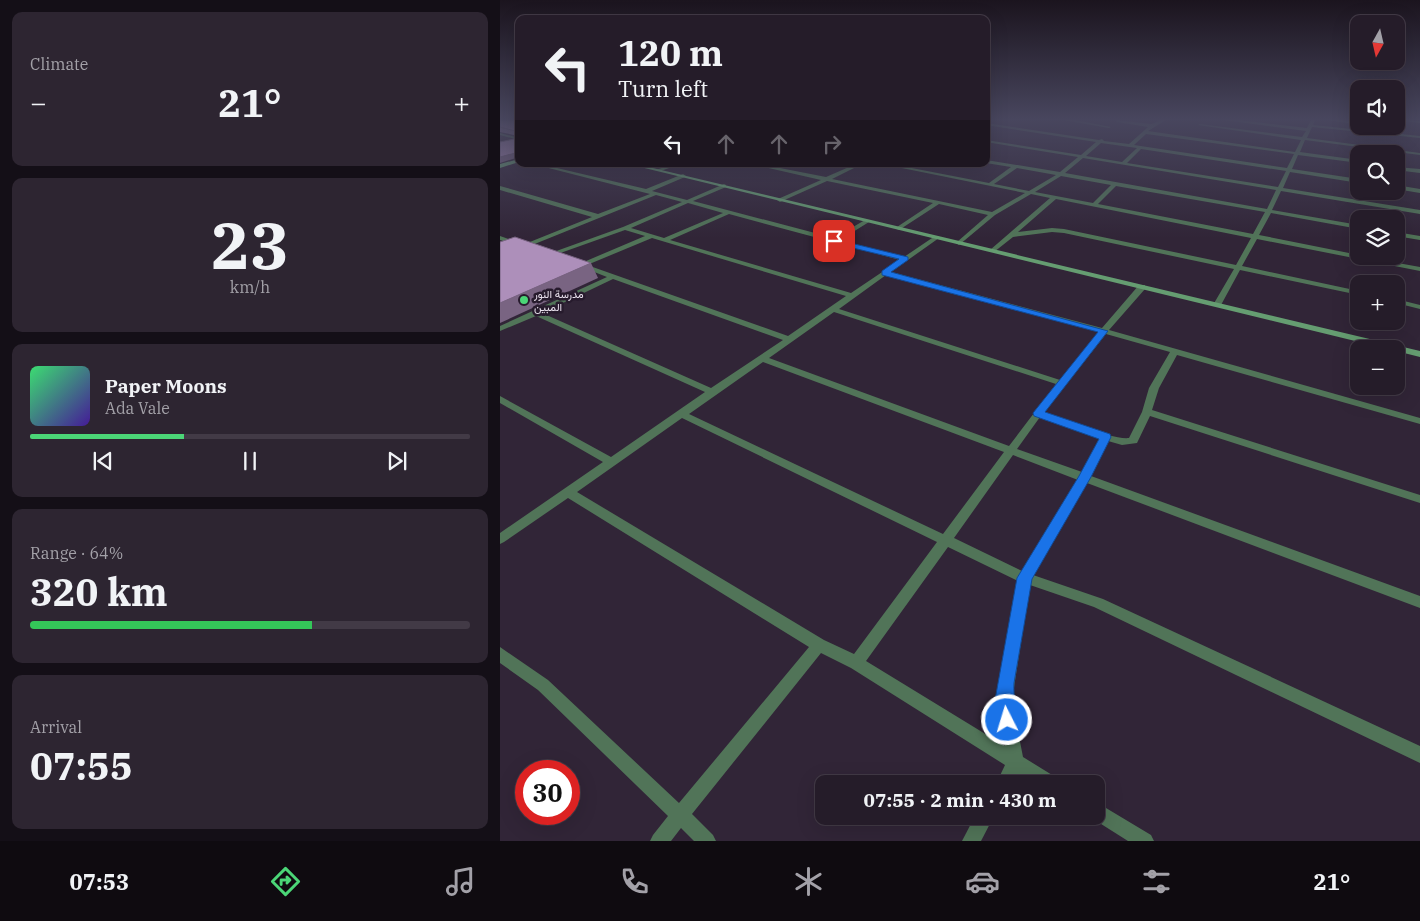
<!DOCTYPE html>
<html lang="en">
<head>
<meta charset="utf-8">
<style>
	body { margin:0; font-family:"IBM Plex Serif",Vazirmatn,serif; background:#2d2531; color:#f1f3f6; height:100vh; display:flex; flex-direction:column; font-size:19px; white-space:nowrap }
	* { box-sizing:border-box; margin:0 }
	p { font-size:16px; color:#a3a1a8 }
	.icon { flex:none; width:28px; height:28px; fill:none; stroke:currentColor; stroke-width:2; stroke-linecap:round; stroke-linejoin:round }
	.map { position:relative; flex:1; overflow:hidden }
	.panel { display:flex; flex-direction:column; gap:12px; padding:12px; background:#140f17; width:500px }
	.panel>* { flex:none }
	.hud { position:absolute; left:15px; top:15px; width:475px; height:152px; border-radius:10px; box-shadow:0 5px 20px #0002,0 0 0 1px #423a46; background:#251c29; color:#f1f3f6; overflow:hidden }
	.needle { width:32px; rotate:188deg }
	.fabs { position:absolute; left:850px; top:15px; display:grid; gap:10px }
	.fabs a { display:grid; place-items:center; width:55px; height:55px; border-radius:10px; background:#251c29; box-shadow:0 5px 20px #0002,0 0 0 1px #423a46; font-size:25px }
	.speed { position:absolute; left:15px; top:760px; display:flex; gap:10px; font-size:25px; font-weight:700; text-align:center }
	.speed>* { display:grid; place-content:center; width:65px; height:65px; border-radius:50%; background:#251c29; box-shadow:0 5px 20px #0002,0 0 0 1px #423a46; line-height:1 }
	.speed .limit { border:8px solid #d22; background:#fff; color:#111 }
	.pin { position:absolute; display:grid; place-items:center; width:42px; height:42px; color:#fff; margin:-21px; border-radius:10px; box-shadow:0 2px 8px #0006 }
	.me { position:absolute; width:55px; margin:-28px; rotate:355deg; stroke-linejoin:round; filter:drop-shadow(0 0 4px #0008) }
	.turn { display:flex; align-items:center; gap:18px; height:105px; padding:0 20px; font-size:22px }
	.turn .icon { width:65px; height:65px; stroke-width:2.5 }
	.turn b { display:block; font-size:35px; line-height:42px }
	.lanes { display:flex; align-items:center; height:48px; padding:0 20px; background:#0003; justify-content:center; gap:25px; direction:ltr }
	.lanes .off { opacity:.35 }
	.big { font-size:38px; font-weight:700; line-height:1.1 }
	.panel .widget { flex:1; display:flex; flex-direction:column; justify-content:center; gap:8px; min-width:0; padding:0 18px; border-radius:10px; background:#2d2531 }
	.panel .dial { align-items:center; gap:0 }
	.dial b { font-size:65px; line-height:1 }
	.song { display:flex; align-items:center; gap:15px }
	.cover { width:60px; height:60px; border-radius:8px; background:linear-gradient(135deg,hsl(140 70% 55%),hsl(260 70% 35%)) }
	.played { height:5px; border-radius:2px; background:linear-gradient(90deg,#4bd677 35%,#423a46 35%) }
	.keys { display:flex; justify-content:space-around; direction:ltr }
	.heat { display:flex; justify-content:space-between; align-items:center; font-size:28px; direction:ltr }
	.charge { height:8px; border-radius:4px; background:linear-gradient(90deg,#34c759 64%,#423a46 0) }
	.trip { position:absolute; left:315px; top:775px; width:290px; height:50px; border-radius:10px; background:#251c29; box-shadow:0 5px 20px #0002,0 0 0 1px #423a46; font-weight:700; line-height:50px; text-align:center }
	.menu { display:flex; height:80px; justify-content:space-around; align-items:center; background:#0f0b10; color:#a3a1a8 }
	.menu .icon { width:35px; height:35px }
	.menu .selected { color:#4bd677 }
	.menu b { font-size:22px; color:#f1f3f6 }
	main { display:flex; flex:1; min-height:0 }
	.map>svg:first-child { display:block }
</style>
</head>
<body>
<main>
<section class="panel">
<div class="widget"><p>Climate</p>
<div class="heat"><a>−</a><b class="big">21°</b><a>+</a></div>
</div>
<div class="widget dial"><b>23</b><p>km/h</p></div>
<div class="widget">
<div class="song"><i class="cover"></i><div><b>Paper Moons</b><p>Ada Vale</p></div></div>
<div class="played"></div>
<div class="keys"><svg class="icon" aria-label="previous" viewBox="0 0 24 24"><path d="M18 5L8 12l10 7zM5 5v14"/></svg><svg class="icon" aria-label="pause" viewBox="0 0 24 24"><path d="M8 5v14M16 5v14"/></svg><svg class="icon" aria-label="next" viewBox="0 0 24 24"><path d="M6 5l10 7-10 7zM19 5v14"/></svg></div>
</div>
<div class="widget"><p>Range · 64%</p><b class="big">320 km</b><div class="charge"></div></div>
<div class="widget"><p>Arrival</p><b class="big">07:55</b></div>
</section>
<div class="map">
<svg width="920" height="841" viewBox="0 0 920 841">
	<rect width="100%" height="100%" fill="#312537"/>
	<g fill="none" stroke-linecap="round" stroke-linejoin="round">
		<g fill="#517458" fill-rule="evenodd">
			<polygon points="563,120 575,120 611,127 609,128"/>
			<path d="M615,120L652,124L660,120H666L648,131L795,152L801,140L698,125L700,124L802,137L806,131L724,120H739L807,128L811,120H815L813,125L920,136V138L812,127L807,138L920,153V155L805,140L800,152L859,160V163L798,155L792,169L859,179V183L790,172L783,188L920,210V214L781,191L772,210L859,225V229L771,213L759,235L859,255V256L920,267V271L757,239L742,266L859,291V295L740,270L721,305L717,307L713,305L734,269L564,233L552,232L513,237L494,252H490V250L550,198L531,194L495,215L459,245L456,243L457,242L488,215L439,204L399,230L397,229V227L433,203L327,181L280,202L277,200L278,199L321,180L251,164H260L326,177L356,164H362L332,179L492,212L525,193L382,164H391L489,183L511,167L486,163V160L560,172L578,157L486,142V140L581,155L596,142L486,125V123L599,140L602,139L604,141L629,144L648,127L617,122ZM646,134L794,154L787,168L634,145ZM601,143L637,148L622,162L586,156ZM641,149L786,171L778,187L627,163ZM583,158L776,190L767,209L565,173ZM517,168L556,175L529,191L494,184ZM561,176L611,185L593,203L535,192ZM616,186L765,212L753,234L598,204ZM556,199L751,238L736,265L564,229L552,228L518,232Z"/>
			<polygon points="827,120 842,120 856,123 854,124"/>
			<polygon points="901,120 920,121 920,123 903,121"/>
			<polygon points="0,133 19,138 19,140 0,135"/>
			<path d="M33,164H40L146,189L183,174L186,176L185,177L152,191L187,200L224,184L226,185V187L193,201L334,238L365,220H369V222L340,240L404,257L435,236H439V238L391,272L602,328L639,285H645V289L609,330L920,418V424L677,355L659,388L652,410L920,495V503L650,416L637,443L622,445L608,441L591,476L920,596V608L587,483L533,575L603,599L920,746V763L594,607L530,585L512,700L523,757L557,778L559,784H535L519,774L513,784H496L505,765L351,668L321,653L192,814L213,835L216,841H194L181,828L171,841H150L153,835L168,816L38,690L0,663V647L48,680L179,803L309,647L68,498L4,542L0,544V533L103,462L0,403V396L111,457L205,392L36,316L0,331V326L107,277L79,266V264L145,236L125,230L52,256H48V254L123,227L182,202L156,195L0,258V254L92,217L0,190V186L98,214L150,194ZM188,203L223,213L164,238L131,228ZM229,214L400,260L351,293L170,240ZM152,238L162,241L346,296L288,336L87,265ZM386,275L599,332L560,380L339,309ZM113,279L283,340L211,388L42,313ZM334,312L556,384L509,446L269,358ZM606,334L670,352L649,388L642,412L629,438C611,440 564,419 544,412ZM263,362L504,452L443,534L189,414ZM540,417L599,439L582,472L517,449ZM182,418L437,542L354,654L324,640L77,492ZM513,455L578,480L522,571L454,538ZM448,547L518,581L496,700L505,746L366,661Z"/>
			<polygon points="173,164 180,164 161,171 156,170"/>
			<polygon points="896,167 920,169 920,173 896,170"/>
			<polygon points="896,185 920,189 920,193 896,189"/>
			<polygon points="896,232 920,236 920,240 896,236"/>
			<polygon points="0,236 20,243 21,244 18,246 0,240"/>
			<polygon points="896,299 920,305 920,309 896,303"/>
			<polygon points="596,802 651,835 654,841 628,841 590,817 596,816"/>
			<polygon points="475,816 494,816 481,841 462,841"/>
		</g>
		<g fill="#659d71" fill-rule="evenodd">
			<polygon points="19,159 19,162 0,168 0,164"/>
			<polygon points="128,164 136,164 920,351 920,357 896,351 896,349 888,349"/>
		</g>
	</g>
	<polygon fill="#957ba0" points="0,120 19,120 19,136 0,132"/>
	<g fill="#796482">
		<polygon points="19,152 19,157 0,163 0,157"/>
		<polygon points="91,263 98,278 0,323 0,303"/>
	</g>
	<g fill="#ad8fba" stroke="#796482">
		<polygon points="0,120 19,120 19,132 0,127"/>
		<polygon points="19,138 19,152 0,157 0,142"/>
		<polygon points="15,237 91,263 0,303 0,242"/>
	</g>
	<linearGradient id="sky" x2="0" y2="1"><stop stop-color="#1b141e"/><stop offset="0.5" stop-color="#48465e"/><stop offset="1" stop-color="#48465e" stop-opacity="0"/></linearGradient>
	<rect width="920" height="238" fill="url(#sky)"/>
	<path fill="#1a73e8" stroke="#114b97" d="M334,239L408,257V260L391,272L608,331L545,412L610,434L611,437L591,477L532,579L514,683C513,697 518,714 513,726L507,728L500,726L495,700L517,578L579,476L599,439L534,416L533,413L598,332L382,275V271L399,259L332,243L331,241Z"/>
	<circle fill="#4bd677" stroke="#271b2d" stroke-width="2" cx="24" cy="300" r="5"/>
	<g text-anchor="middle" stroke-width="5" stroke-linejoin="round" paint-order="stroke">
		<g font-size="11" fill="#e9e1ed" stroke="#271b2d" text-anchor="start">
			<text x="34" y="298">مدرسة النور<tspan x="34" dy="13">المبين</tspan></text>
		</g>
	</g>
</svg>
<div class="fabs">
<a><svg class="needle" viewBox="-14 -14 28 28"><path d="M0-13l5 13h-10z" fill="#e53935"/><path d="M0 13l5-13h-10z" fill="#a3a1a8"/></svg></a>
<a><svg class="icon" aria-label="sound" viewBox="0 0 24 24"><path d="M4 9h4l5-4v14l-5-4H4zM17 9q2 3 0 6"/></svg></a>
<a><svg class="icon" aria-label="search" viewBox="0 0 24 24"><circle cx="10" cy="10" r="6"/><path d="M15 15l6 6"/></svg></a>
<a><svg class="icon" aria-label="layers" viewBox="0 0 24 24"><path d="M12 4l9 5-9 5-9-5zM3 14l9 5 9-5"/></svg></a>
<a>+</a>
<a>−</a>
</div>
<div class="speed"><div class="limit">30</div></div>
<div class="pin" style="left:334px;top:241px;background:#d93025"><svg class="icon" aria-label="arrive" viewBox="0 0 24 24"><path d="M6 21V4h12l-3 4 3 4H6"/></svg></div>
<svg class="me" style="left:507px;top:720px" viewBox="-20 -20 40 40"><circle r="17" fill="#1a73e8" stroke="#fff" stroke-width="3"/><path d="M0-11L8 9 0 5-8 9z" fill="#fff"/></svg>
<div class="trip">07:55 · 2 min · 430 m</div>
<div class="hud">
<div class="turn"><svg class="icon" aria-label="left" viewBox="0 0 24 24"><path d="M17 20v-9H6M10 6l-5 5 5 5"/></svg><div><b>120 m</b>Turn left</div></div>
<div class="lanes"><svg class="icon" aria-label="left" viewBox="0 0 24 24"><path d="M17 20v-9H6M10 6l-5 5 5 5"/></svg><svg class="icon off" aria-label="ahead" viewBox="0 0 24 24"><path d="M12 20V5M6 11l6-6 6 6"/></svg><svg class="icon off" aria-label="ahead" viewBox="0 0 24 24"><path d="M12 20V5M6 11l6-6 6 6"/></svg><svg class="icon off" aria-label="right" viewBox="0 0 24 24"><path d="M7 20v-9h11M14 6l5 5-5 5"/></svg></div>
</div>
</div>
</main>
<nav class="menu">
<b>07:53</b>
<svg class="icon selected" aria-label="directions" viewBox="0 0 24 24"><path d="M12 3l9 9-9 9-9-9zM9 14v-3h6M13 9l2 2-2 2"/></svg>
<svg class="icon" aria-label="music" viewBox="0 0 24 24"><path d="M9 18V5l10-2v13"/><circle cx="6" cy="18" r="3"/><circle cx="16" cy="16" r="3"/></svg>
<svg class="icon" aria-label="phone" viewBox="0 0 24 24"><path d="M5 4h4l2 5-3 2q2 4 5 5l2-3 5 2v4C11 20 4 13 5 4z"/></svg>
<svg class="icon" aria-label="climate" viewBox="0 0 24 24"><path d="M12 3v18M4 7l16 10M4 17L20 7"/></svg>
<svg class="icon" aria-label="car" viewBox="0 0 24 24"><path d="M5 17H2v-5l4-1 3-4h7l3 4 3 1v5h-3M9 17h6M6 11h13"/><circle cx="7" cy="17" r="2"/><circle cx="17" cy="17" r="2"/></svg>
<svg class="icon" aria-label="filters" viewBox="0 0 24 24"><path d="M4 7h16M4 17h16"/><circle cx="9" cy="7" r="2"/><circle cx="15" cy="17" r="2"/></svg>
<b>21°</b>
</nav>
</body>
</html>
